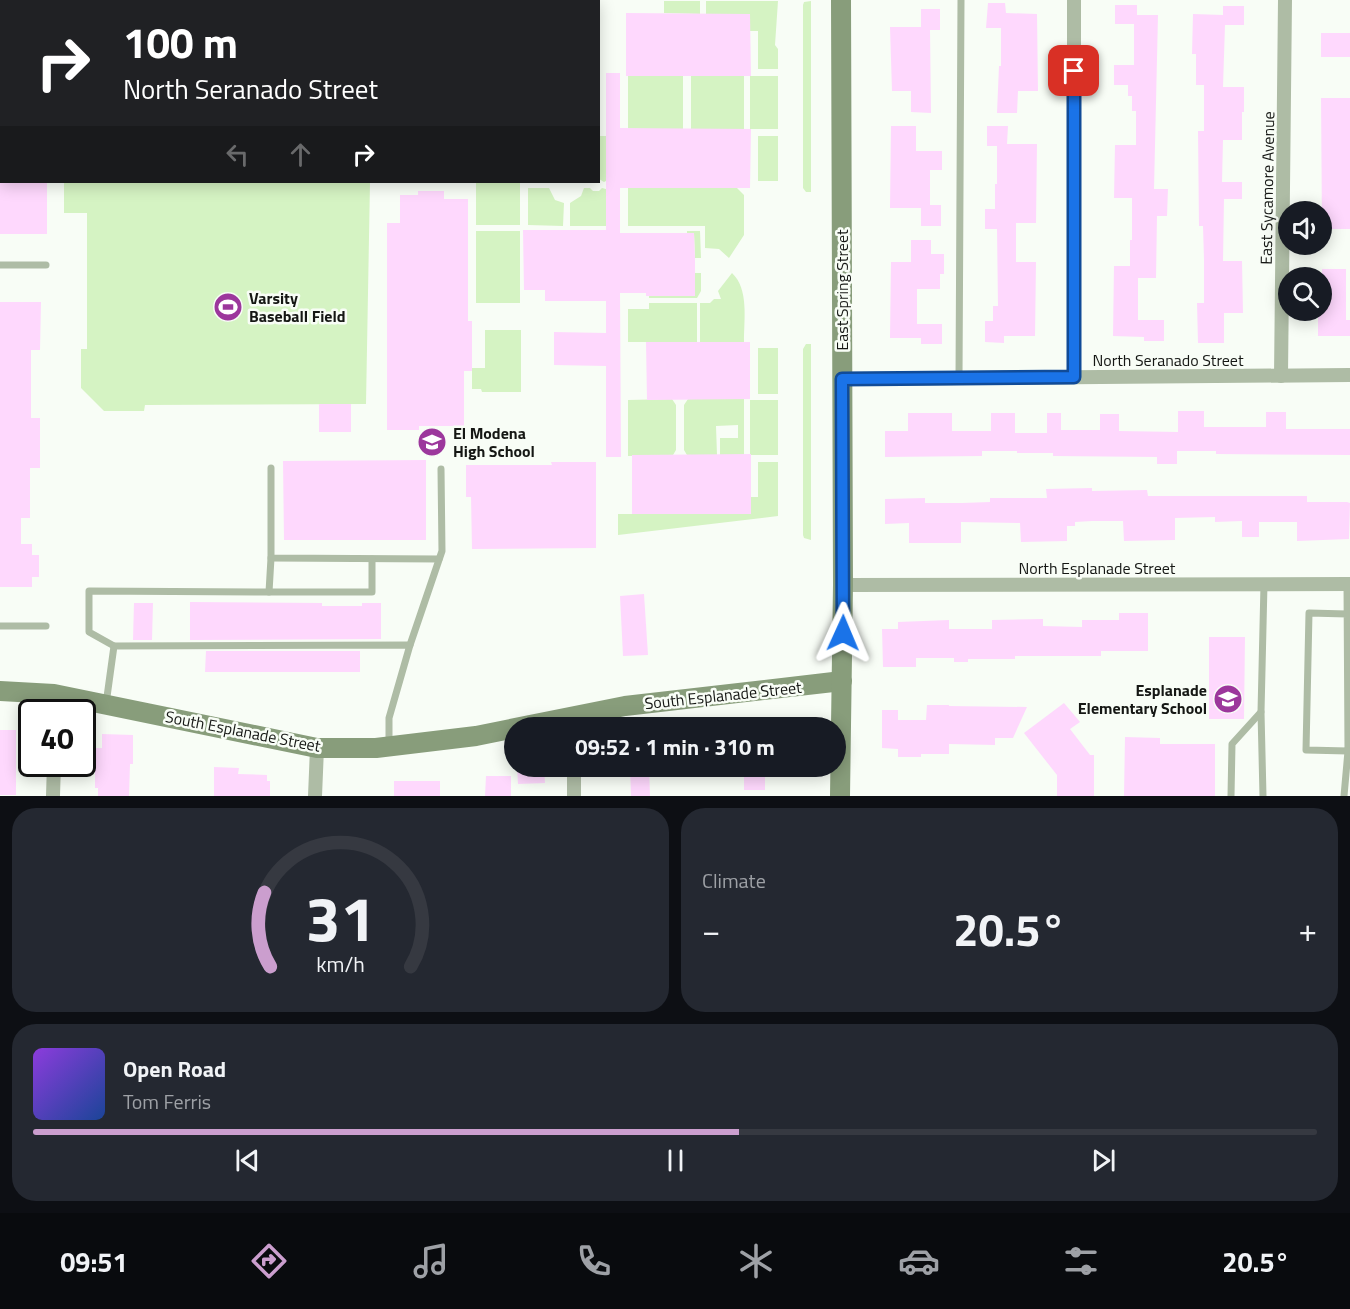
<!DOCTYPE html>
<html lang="en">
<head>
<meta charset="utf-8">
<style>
	body { margin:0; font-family:"Titillium Web",sans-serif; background:#242831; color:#f1f3f6; height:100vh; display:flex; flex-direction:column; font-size:22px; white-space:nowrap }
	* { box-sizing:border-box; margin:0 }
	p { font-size:20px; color:#9ea1a6 }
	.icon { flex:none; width:33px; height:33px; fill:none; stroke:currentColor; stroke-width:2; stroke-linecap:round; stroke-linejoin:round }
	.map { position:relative; height:796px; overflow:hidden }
	.details { display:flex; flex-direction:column; gap:12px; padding:12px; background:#0d0f14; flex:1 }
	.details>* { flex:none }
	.top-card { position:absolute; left:0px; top:0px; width:600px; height:183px; box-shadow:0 3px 15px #0003; background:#202124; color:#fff; overflow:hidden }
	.fabs { position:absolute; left:1278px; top:201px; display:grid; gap:12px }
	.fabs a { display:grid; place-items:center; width:54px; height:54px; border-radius:50%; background:#171b24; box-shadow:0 3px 15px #0003; font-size:30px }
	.speed { position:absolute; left:18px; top:699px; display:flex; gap:12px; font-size:30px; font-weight:700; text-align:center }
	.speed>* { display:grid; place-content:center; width:78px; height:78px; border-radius:50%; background:#171b24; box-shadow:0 3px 15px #0003; line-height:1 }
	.speed .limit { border:3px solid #111; border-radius:9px; background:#fff; color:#111 }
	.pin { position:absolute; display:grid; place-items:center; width:51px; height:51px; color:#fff; margin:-26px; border-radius:12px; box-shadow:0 3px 9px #0006 }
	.me { position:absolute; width:66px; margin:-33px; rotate:1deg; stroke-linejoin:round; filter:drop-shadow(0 0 4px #0008) }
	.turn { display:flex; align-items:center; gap:21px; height:126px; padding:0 24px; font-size:27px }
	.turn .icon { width:78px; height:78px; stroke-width:2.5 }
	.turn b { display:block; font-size:42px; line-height:51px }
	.lanes { display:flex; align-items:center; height:57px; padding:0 24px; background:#0003; justify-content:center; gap:30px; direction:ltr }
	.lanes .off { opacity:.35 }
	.big { font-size:45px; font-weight:700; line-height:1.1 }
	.details .tile { flex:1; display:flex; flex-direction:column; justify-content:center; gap:9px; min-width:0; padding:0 21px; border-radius:24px; background:#242831 }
	.details .dial { align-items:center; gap:0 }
	.dial svg { height:156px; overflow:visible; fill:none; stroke:#363941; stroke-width:7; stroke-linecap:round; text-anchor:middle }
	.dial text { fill:#f1f3f6; stroke:none }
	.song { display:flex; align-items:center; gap:18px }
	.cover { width:72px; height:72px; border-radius:9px; background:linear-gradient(135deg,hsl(270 70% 55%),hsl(220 70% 35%)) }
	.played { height:6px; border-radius:3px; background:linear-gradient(90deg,#cb9ece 55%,#363941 55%) }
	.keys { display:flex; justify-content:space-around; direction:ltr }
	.heat { display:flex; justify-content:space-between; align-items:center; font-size:33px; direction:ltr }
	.details .tiles { flex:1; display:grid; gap:12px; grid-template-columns:1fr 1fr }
	.tile:last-child { grid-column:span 2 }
	.trip { position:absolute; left:504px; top:717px; width:342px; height:60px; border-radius:30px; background:#171b24; box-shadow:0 3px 15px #0003; font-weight:700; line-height:60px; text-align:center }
	.tabs { display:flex; height:96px; justify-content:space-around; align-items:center; background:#090b0e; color:#9ea1a6 }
	.tabs .icon { width:42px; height:42px }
	.tabs .active { color:#cb9ece }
	.tabs b { font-size:27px; color:#f1f3f6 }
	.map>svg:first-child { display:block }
</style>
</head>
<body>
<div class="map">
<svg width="1350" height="796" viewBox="0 0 1350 796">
	<rect width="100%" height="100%" fill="#f8fdf6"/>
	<g fill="#d5f3c3">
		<polygon points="63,0 387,0 63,2"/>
		<polygon points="664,1 700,1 700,14 664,13"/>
		<polygon points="706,1 778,1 775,45 778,49 778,69 758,69 758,31 750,31 750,14 706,14"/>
		<polygon points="811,1 811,192 806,192 803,188 803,5 804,2"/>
		<polygon points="628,76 683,76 683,129 628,130"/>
		<rect x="691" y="76" width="53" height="53"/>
		<rect x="750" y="76" width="28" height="53"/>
		<polygon points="599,136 606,136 606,181 604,182 599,179"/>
		<rect x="758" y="136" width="20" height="45"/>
		<polygon points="64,182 370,182 366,404 145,405 144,411 104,411 81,388 81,349 87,349 87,213 64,213"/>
		<rect x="476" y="182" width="44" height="43"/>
		<polygon points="528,188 549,188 555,200 564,203 563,226 528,225"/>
		<polygon points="584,188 590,188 593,191 599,191 602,188 606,189 606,226 570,226 570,203 581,196"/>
		<polygon points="628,188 737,188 744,195 744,235 729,258 719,249 705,248 705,226 628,226"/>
		<rect x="476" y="231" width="44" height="72"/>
		<polygon points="687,231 700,231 701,258 695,258 694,233 687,233"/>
		<polygon points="695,273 701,273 701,291 697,298 649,298 649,296 694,296"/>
		<path d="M732,273C749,289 744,319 744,342H700V303H710L714,299H721L718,291Z"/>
		<polygon points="649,303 697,303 697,342 628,342 628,309 649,309"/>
		<polygon points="485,330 521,330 521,392 482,392 481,389 472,389 472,368 485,368"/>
		<polygon points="806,344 811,344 811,540 804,538 803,535 803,349"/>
		<rect x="758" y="348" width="20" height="46"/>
		<polygon points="672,399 676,405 676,450 673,455 628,456 628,400"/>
		<polygon points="688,399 744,399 744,455 720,455 720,438 738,438 738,425 716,426 717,455 687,455 684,450 684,405"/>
		<rect x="750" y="400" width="28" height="55"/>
		<polygon points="758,462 778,462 778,516 618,535 618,514 751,514 751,497 758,497"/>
	</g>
	<g fill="#fed8fd">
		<polygon points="988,3 1005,3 1006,13 1037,14 1038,91 1018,91 1017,113 997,113 999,66 1001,66 1001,28 986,28"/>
		<polygon points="1115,5 1137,5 1137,15 1158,15 1154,189 1168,189 1167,216 1157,216 1156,278 1138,278 1138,320 1164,320 1164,341 1144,341 1144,337 1113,336 1114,266 1130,266 1130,240 1132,240 1132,198 1114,198 1115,145 1136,145 1136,111 1132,111 1132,96 1128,96 1128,85 1114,85 1114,65 1134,65 1134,24 1115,24"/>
		<polygon points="1223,6 1244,6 1244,25 1225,25 1223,87 1244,87 1244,112 1242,112 1242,140 1223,140 1222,182 1242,182 1242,199 1224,199 1223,261 1242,261 1243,313 1224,313 1224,343 1198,343 1197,303 1204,303 1204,259 1203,226 1199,226 1198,131 1204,131 1204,85 1196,85 1196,54 1192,54 1193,14 1223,15"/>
		<polygon points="921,9 940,9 940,30 930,30 931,113 911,112 911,91 892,91 890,27 921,27"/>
		<polygon points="626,13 750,14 751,76 626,76"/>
		<rect x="1321" y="33" width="29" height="24"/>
		<polygon points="606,73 620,73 620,128 751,129 750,188 620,188 620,233 694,233 695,258 695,296 646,296 646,293 620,293 621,457 606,457 606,366 554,365 554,332 606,333 606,301 545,301 545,290 524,290 523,230 606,230"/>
		<polygon points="1321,98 1350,98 1350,229 1322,229"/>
		<polygon points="891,126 916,126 916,151 942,151 942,170 930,170 930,205 941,205 941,226 921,226 921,208 890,208"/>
		<polygon points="987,126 1008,126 1007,144 1037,144 1036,223 1016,223 1016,262 1036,262 1035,336 1004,336 1004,343 985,342 985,321 993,321 993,306 998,306 997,229 985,229 985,209 995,209 995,184 997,184 997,146 987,146"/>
		<rect x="0" y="182" width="47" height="52"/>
		<polygon points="418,191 444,191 444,199 468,199 468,321 472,321 472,371 464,371 464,426 419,426 419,430 387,430 387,223 400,223 400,195 418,195"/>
		<polygon points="911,240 931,240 931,254 944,254 944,274 940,274 940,289 917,289 917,324 942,324 942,344 921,344 921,338 890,338 891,262 911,262"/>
		<polygon points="1322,269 1346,269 1346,320 1350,320 1350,336 1318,336 1318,313 1322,310"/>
		<polygon points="0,302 41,302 40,350 31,350 31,418 40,418 40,468 30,468 30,518 21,518 21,544 32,544 32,555 39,555 39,577 32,577 32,587 0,587"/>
		<polygon points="646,342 750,342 750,399 647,400"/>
		<rect x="319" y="404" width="32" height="28"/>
		<polygon points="1178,411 1204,411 1204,427 1266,427 1266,412 1286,412 1286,429 1350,429 1350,455 1216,454 1216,451 1177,451 1177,464 1157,464 1157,457 1053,456 1053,453 1017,453 1017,451 982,451 982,456 885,457 885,431 908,431 908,413 952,413 952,431 991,431 991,413 1015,413 1015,433 1047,433 1047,413 1061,413 1061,430 1100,430 1100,414 1119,414 1119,431 1178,432"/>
		<polygon points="751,454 751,514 632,514 632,455"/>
		<polygon points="426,460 426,540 284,540 283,461"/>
		<polygon points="551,462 596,462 596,548 472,549 471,497 466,497 466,465 552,465"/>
		<polygon points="1092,488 1092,491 1147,490 1148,496 1307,496 1307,502 1347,502 1350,503 1349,539 1297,541 1297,522 1259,522 1259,537 1242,537 1242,521 1215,522 1215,517 1175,518 1175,540 1124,541 1123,521 1092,521 1075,522 1075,526 1067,526 1067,541 1021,542 1020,523 961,522 961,543 909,543 909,523 885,524 885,499 925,498 925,503 962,503 990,502 990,498 1047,498 1046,489"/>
		<polygon points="644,594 648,655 623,656 620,596"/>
		<polygon points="190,602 322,603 322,606 362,606 362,603 381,603 381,639 190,640"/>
		<polygon points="134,603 153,603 152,640 133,640"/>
		<polygon points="1119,613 1148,613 1148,651 1101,651 1101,656 1015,656 1015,659 968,659 968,662 954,662 954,658 916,658 916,667 883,667 882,629 898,629 898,622 949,620 949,629 992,629 992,620 1043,619 1043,626 1082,627 1082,620 1119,620"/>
		<polygon points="1209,637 1245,637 1244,719 1209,719"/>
		<polygon points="206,651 360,651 360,672 205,672"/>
		<polygon points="1064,703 1080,722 1070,729 1090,755 1094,755 1094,796 1057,796 1057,775 1024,733"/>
		<polygon points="927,705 949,705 949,706 1027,707 1013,738 995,738 995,745 949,744 949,754 921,754 921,757 898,757 898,749 882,748 882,710 898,710 898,720 926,720"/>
		<rect x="0" y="730" width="16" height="65"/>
		<polygon points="102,734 133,735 133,764 130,764 129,796 98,796 98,788 95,788 95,769 86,768 87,748 102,748"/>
		<polygon points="1125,737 1160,738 1160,744 1215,744 1215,796 1124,796"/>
		<polygon points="517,766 544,766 545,783 518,784"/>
		<polygon points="630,766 649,766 650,796 631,796"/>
		<polygon points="746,766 765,766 765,790 744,790 744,769 746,769"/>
		<polygon points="214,767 239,768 238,774 267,775 267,781 270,781 270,796 214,796"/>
		<polygon points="486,776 511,776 511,796 485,796"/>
		<rect x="394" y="781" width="46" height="15"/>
	</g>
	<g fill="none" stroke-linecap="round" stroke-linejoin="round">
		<g stroke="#aebca5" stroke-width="7">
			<polyline points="0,265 46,265"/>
			<polyline points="959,378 961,0"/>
			<polyline points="271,468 271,558 439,559"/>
			<polyline points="1347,584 1348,751 1306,750 1309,613 1347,614"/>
			<polyline points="269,592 372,592 372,559"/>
			<polyline points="0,626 46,626"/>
			<polyline points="410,645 442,551 441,469"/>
			<polyline points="114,646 89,632 89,591 269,592 271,558"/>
			<polyline points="106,704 114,646 410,645 389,718 389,745"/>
			<polyline points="1261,712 1263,796"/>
			<polyline points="1231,796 1232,744 1261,712 1264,584"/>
			<polyline points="1344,796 1348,751"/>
		</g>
		<g stroke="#aebca5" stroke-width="14">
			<polyline points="1281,376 1285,0"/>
			<polyline points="1074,377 1074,0"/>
			<polyline points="842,379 1350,375"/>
			<polyline points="843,585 1350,584"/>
			<polyline points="54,712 54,694"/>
			<polyline points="574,766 574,796"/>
			<polyline points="53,796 54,764"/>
			<polyline points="315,796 317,748"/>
		</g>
		<g stroke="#889d7b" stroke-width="20">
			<polyline points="0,691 54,694 317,748 376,748 476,736 625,706 842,681"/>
			<polyline points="840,796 843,585 841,0"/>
		</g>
	</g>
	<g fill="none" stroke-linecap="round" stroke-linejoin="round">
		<g stroke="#114b97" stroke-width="15">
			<polyline id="route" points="843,633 842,379 1074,377 1074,71"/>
		</g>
		<use href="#route" stroke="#1a73e8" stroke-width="10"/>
	</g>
	<defs>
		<g id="stadium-disc" transform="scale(1.5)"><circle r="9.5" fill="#9c379c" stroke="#f8fdf6"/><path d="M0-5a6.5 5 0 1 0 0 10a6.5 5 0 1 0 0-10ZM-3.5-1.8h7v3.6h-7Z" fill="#fff"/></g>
		<g id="school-disc" transform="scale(1.5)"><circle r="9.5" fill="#9c379c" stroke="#f8fdf6"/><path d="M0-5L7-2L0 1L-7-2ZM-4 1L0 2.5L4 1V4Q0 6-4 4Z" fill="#fff"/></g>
	</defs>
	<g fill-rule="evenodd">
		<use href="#stadium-disc" x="228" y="307"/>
		<use href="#school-disc" x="432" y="442"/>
		<use href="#school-disc" x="1228" y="699"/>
	</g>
	<g text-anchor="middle" stroke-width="5" stroke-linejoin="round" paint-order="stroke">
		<g font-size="16" fill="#151714" stroke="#f8fdf6">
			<text transform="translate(1267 188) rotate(-89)" y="6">East Sycamore Avenue</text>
			<text transform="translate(842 290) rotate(-90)" y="6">East Spring Street</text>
			<text x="1168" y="366">North Seranado Street</text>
			<text x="1097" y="574">North Esplanade Street</text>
			<text transform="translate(723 695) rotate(-6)" y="6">South Esplanade Street</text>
			<text transform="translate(243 731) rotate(11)" y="6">South Esplanade Street</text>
		</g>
		<g font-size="16" font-weight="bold" fill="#151714" stroke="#f8fdf6" text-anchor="start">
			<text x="249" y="304">Varsity<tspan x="249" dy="18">Baseball Field</tspan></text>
			<text x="453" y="439">El Modena<tspan x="453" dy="18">High School</tspan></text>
			<text x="1207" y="696" text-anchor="end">Esplanade<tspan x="1207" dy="18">Elementary School</tspan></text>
		</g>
	</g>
</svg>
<div class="fabs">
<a><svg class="icon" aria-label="sound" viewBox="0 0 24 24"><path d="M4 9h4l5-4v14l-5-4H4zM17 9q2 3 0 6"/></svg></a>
<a><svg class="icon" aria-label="search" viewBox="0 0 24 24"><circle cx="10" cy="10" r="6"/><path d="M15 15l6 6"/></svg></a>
</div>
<div class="speed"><div class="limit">40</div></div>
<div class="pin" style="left:1074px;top:71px;background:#d93025"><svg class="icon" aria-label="arrive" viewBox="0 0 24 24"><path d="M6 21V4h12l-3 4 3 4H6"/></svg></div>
<svg class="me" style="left:843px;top:633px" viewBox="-20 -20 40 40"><path d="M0-17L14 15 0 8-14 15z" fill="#1a73e8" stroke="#fff" stroke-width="4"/></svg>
<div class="trip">09:52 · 1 min · 310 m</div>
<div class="top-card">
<div class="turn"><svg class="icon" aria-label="right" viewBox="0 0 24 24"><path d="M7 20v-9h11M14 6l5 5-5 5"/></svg><div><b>100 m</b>North Seranado Street</div></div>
<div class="lanes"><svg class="icon off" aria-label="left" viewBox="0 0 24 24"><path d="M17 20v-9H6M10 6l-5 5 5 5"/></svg><svg class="icon off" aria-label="ahead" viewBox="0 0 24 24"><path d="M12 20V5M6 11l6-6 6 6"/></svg><svg class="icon" aria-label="right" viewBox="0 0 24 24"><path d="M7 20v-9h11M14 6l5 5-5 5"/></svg></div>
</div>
</div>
<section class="details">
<div class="tiles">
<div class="tile dial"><svg viewBox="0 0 100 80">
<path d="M14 69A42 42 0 1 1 86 69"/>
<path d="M14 69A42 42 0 0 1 11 31" stroke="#cb9ece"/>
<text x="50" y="56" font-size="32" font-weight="700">31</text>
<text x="50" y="72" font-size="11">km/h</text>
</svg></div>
<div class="tile"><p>Climate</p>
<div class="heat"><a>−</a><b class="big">20.5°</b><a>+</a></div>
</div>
<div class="tile">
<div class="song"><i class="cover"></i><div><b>Open Road</b><p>Tom Ferris</p></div></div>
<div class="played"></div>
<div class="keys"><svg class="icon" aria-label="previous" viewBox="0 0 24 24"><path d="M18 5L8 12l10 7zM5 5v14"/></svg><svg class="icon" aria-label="pause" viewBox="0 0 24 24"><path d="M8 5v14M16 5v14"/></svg><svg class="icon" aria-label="next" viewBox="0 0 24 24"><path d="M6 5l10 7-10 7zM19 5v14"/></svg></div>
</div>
</div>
</section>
<nav class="tabs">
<b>09:51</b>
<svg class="icon active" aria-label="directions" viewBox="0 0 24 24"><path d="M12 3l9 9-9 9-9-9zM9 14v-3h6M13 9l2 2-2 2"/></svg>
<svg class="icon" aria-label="music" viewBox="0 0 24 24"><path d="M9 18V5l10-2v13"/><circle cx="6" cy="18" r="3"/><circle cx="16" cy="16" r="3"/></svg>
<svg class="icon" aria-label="phone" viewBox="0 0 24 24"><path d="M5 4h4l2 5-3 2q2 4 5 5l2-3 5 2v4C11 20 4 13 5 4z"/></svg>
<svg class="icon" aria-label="climate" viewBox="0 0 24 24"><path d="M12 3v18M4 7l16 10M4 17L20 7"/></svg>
<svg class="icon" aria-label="car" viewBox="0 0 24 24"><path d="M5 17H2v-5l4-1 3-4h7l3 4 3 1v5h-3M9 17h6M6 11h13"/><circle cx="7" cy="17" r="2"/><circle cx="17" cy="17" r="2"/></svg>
<svg class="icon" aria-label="filters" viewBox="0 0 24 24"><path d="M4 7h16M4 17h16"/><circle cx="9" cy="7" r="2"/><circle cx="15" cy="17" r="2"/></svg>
<b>20.5°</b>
</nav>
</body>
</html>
